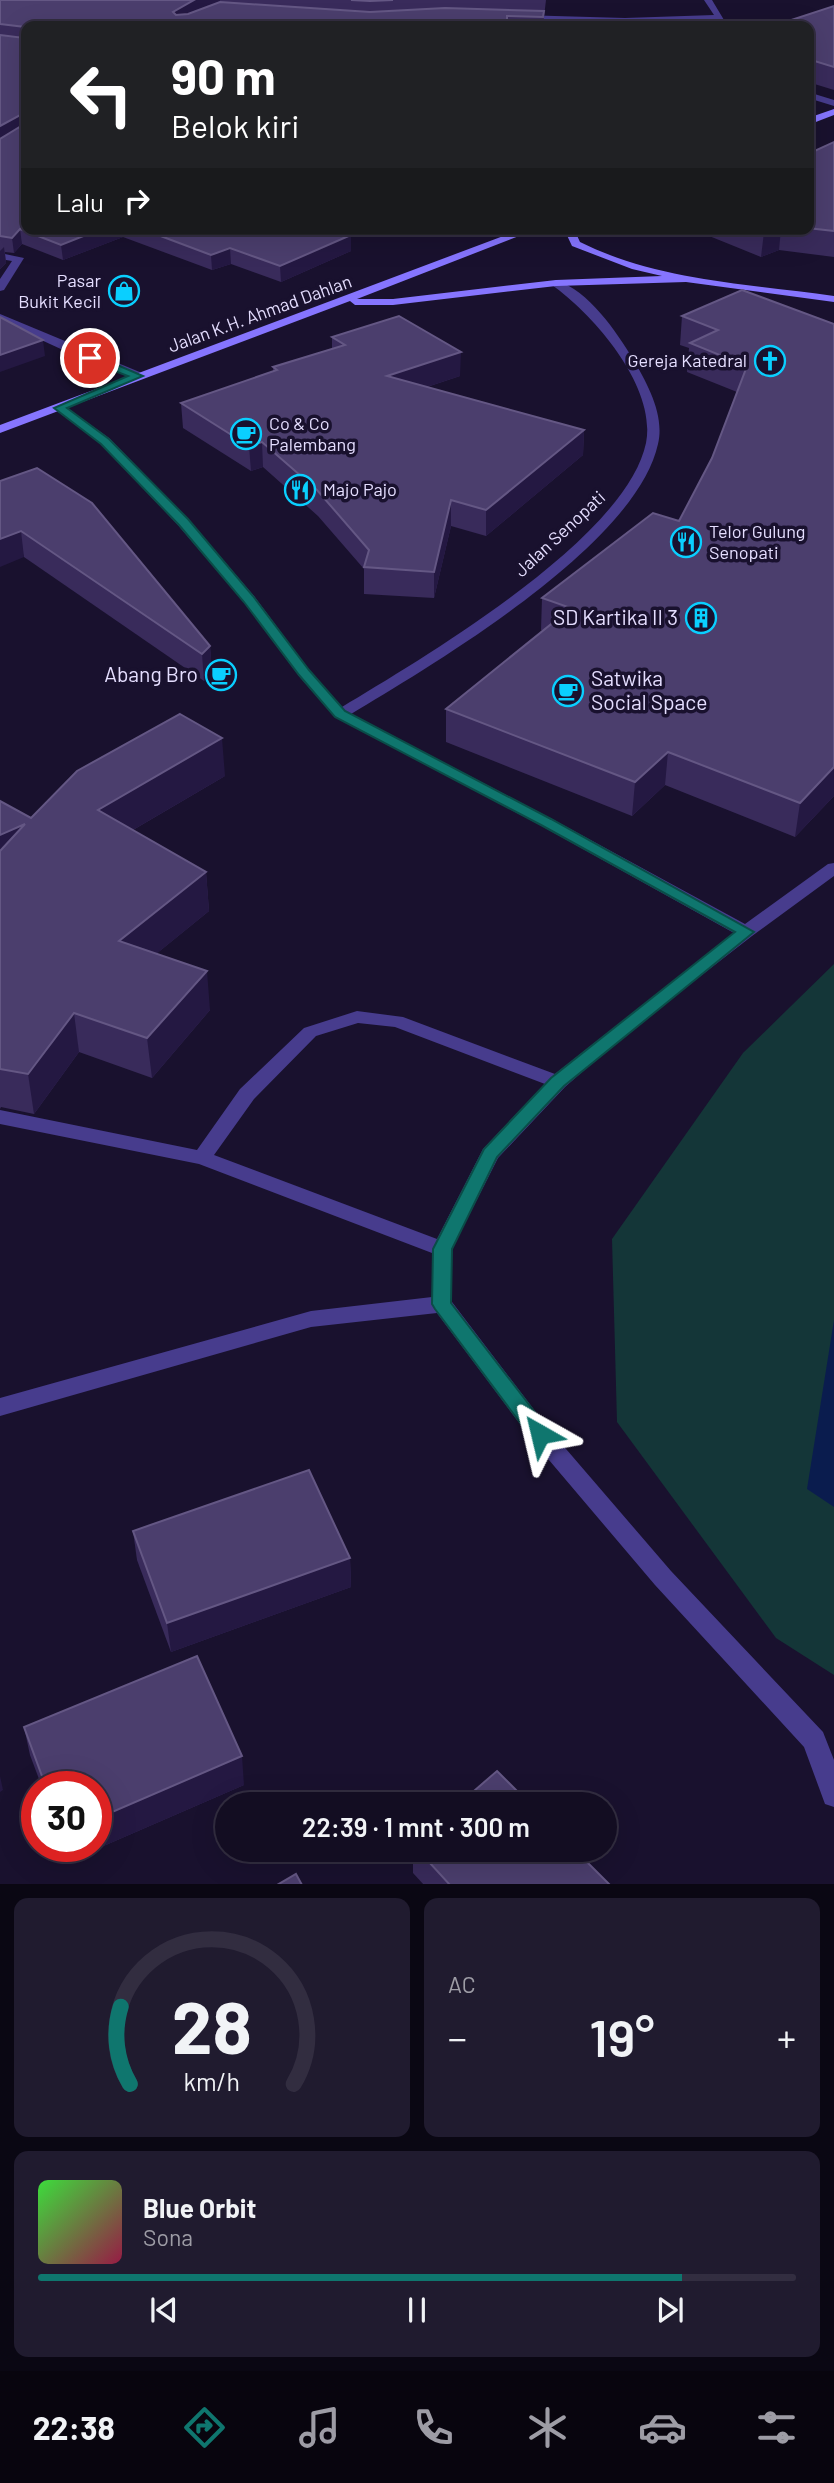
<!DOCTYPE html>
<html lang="id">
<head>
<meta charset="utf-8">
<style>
	body { margin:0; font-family:Barlow,sans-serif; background:#201b2f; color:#f1f3f6; height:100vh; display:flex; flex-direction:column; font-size:26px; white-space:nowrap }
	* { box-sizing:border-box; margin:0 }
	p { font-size:23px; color:#9d9ca5 }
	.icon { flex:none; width:38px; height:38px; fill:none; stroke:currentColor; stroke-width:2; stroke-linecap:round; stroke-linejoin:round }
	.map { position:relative; height:1884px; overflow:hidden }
	.drawer { display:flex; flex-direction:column; gap:14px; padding:14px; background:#0a0713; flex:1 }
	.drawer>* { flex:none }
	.top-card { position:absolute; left:21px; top:21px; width:793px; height:214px; border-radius:14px; box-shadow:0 7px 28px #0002,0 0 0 2px #322d40; background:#202124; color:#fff; overflow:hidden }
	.speed { position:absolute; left:21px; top:1771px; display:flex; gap:14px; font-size:35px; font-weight:700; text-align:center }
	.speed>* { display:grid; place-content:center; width:91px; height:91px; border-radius:50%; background:#130d22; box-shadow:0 7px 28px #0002,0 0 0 2px #322d40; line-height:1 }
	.speed .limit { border:10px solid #d22; background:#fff; color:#111 }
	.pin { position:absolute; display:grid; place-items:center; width:60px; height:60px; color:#fff; margin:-30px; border:4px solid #fff; border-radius:50%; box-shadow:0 2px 7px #0007 }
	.me { position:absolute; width:77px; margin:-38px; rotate:323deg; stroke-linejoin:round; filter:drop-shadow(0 0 5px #0008) }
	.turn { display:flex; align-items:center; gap:24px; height:147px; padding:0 35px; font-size:32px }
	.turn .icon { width:91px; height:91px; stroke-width:2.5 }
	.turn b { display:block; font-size:49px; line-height:60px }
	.then { display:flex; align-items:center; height:66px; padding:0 35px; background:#0003; gap:14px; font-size:26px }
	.big { font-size:52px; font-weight:600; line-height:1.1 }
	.drawer .widget { flex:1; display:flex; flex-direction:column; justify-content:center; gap:10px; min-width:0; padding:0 24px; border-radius:14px; background:#201b2f }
	.drawer .dial { align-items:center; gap:0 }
	.dial svg { height:182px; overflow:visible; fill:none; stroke:#322d40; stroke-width:7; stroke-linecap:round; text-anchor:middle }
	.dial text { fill:#f1f3f6; stroke:none }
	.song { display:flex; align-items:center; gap:21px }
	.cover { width:84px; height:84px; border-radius:10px; background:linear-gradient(135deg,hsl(120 70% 55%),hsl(340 70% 35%)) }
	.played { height:7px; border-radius:4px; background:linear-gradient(90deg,#0f766e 85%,#322d40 85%) }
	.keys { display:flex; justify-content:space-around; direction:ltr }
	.heat { display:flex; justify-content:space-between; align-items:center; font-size:38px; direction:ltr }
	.drawer .tiles { flex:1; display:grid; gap:14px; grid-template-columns:1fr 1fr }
	.widget:last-child { grid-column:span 2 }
	.trip { position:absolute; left:215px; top:1792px; width:402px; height:70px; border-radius:35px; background:#130d22; box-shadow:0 7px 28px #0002,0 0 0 2px #322d40; font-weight:600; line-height:70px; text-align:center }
	.menu { display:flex; height:112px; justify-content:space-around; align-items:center; background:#08050e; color:#9d9ca5 }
	.menu .icon { width:49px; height:49px }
	.menu .current { color:#0f766e }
	.menu b { font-size:32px; color:#f1f3f6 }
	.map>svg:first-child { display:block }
</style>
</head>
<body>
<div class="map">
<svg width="834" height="1885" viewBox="0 0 834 1885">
	<rect width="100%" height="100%" fill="#19112e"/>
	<polygon fill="#143638" points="834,964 834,1675 776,1638 617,1422 612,1239 743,1053"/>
	<polygon fill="#0a1c4e" points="834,1320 834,1507 807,1489"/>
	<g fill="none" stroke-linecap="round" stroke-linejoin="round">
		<g fill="#473c8d" fill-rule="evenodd">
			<polygon points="704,0 712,0 727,25 721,25 717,20 625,24 520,21 516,18 520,15 625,18 714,15"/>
			<polygon points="808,92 834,100 834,106 808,98"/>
			<polygon points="505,229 521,229 527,233 522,236"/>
			<polygon points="0,253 24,258 4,290 0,291 0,279 12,261 0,259"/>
			<path d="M556,280C589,291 616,331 633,359C647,383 665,415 658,444C636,545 436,663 351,714L552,819L745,924L828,864L834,863V876L752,936L622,1037L565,1087L498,1158L452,1249V1302L548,1428L671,1571L823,1732L834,1760V1807L825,1804L804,1747L655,1585L532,1440L437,1313L311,1327L0,1416V1398L311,1311L432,1297V1253L199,1164L0,1124V1110L197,1150L240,1089L304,1028L357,1011L403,1017L555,1074L734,933L540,825L335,717L299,676L244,602L178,525L101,444L53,408L55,405H63L109,438L188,519L254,596L309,670L342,707C423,658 626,539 646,443C657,387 594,315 552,285L550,283ZM358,1023L395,1027L545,1084L483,1149L437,1239L214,1155L254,1099L316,1036Z"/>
			<polygon points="0,314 142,373 144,376 134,379 63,350 0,321"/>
		</g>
		<g fill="#8675ff" fill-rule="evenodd">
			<polygon points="834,109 834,115 808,125 808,118"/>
			<path d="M522,229H537L357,299H393L556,280L662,276L632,269L572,246L564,229H574L580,242C658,281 750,284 834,296V302L686,282L556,286L393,305H355L350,301L0,433V425Z"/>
		</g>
	</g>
	<g fill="#392b5b">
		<polygon points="0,0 546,0 543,26 26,26 26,229 327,229 351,235 351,251 281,282 231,264 212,270 123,237 63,260 22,244 14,253 5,252 6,263 0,269"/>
		<polygon points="834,6 834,90 808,82 808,26"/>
		<polygon points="834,142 834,257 779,250 761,257 692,229 808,229 808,154"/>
		<polygon points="742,290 834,796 795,837 665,785 632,816 446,742 446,709 543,631 541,630 542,598 679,521 712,458 737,392 687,372 689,348 680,345 682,316"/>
		<polygon points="332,337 460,376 427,387 584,430 583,455 486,536 451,526 434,598 364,594 364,569 318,516 263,467 251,471 183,428 181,403 273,371 273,367 332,349"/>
		<polygon points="0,481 210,646 212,672 204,681 24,557"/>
		<polygon points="225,776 133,830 206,872 209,911 156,954 210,1010 152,1078 79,1052 34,1114 1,1107 0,1109 0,801 31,818"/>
		<polygon points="133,1531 350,1558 351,1587 171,1652 137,1560"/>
		<polygon points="24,1727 244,1785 69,1861 63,1846 96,1846 96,1787 42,1787 30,1755"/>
		<polygon points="413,1850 575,1850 610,1885 424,1885 413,1873"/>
	</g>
	<g fill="#241842">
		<polygon points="194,0 220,0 220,4 182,21 173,12"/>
		<polygon points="26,112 26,127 0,142 0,126"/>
		<polygon points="20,229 22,244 14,253 12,238"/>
		<polygon points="101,229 122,229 123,237 63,260 61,245"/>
		<polygon points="770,229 781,229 779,250 761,257 764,232"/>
		<polygon points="351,235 351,251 281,282 280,266"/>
		<polygon points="4,247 6,263 0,269 0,251"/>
		<polygon points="230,248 231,264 212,270 211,255"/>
		<polygon points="43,340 45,356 0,372 0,355"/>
		<polygon points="461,352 460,376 387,400 387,376"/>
		<polygon points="584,430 583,455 486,536 486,510"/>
		<polygon points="262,442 263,467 251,471 249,446"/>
		<polygon points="451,500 451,526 434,598 434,572"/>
		<polygon points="21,531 24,557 0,567 0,539"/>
		<polygon points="210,646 212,672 204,681 202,654"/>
		<polygon points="222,738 225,776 102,848 98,810"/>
		<polygon points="668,752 665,785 632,816 635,782"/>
		<polygon points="834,767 834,796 795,837 800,803"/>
		<polygon points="25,824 0,876 0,835"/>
		<polygon points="206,872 209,911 123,981 119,941"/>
		<polygon points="207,971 210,1010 152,1078 147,1038"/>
		<polygon points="74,1013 79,1052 34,1114 28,1074"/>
		<polygon points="350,1558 351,1587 171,1652 167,1623"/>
		<polygon points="242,1756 244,1785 69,1861 65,1846 96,1846 96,1819"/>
		<polygon points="0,1776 3,1790 0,1792"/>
	</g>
	<g fill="#4b3e6d" stroke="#645784" stroke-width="2">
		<polygon points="0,0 194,0 173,12 176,15 188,14 220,2 370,12 445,8 544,11 543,17 507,16 507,26 355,26 150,20 169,26 26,26 26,29 25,27 0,24"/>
		<polygon points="351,0 393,0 370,1"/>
		<polygon points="834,6 834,67 808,59 808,26 773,26"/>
		<polygon points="26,32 26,112 0,126 0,35 24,38"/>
		<polygon points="26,113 26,229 101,229 61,245 20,229 12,238 0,236 0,139 26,123"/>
		<polygon points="834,142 834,231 808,228 808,154"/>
		<polygon points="142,229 327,229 351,235 280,266 230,248 211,255"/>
		<polygon points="742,290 834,324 834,767 800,803 668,752 635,782 446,709 571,608 542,598 653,513 679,521 712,458 747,366 690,343 718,330 682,316"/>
		<polygon points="399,316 461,352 387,376 584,430 486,510 451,500 434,572 364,567 369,550 317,490 262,442 249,446 181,403 277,370 273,367 345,345 332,337"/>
		<polygon points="0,317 43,340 0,355"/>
		<polygon points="37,468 92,503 210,646 202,654 21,531 0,539 0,481"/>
		<polygon points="180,714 222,738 98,810 206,872 119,941 207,971 147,1038 74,1013 28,1074 0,1069 0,851 25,824 0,835 0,801 31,818 77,771"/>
		<polygon points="309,1470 350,1558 167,1623 133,1531"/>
		<polygon points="197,1656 242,1756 96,1819 96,1787 46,1787 24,1727"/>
		<polygon points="497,1771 530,1804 459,1804"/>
		<polygon points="418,1850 575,1850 610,1885 450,1885"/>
		<polygon points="296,1874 302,1885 277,1885"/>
	</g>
	<polygon fill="#0f766e" stroke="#0a4d48" stroke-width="2" points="86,355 94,355 143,376 67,408 109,439 188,519 253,596 309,670 345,711 551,819 754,932 564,1086 497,1157 452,1249 451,1303 547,1428 550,1434 547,1440 540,1442 533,1440 435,1309 432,1304 433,1249 484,1149 551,1078 735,932 541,825 335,717 299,675 244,602 179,525 101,444 54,408 128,376 86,360"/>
	<defs>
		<g id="shop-ring" transform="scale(1.575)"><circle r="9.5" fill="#19112e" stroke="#0acfff" stroke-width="1.5"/><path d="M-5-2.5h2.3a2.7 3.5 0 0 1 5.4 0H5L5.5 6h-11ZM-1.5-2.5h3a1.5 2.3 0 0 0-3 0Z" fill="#0acfff"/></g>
		<g id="church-ring" transform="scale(1.575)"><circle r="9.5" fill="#19112e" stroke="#0acfff" stroke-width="1.5"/><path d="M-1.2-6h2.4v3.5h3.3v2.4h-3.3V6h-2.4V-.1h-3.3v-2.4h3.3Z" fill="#0acfff"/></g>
		<g id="cafe-ring" transform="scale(1.575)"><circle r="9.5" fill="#19112e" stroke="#0acfff" stroke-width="1.5"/><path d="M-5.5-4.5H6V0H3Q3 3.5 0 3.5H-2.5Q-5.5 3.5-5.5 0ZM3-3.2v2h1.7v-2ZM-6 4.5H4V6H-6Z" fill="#0acfff"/></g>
		<g id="restaurant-ring" transform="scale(1.575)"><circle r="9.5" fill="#19112e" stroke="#0acfff" stroke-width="1.5"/><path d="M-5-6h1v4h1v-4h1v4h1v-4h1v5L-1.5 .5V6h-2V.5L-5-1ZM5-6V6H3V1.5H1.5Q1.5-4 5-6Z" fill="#0acfff"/></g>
		<g id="building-ring" transform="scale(1.575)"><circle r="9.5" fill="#19112e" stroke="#0acfff" stroke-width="1.5"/><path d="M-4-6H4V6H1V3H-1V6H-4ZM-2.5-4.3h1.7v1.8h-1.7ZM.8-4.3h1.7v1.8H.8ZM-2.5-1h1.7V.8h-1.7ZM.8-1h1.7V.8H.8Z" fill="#0acfff"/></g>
	</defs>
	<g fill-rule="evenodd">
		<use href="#shop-ring" x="124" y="291"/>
		<use href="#church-ring" x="770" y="361"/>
		<use href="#cafe-ring" x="246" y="434"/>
		<use href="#restaurant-ring" x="300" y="490"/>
		<use href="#restaurant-ring" x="686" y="542"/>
		<use href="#building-ring" x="701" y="618"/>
		<use href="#cafe-ring" x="221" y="675"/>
		<use href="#cafe-ring" x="568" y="691"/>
	</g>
	<g text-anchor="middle" stroke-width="7" stroke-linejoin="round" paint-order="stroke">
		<g font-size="18" fill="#e5deff" stroke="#19112e" text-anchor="start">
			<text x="101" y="287" text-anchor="end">Pasar<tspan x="101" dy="21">Bukit Kecil</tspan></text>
			<text x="747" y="367" text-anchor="end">Gereja Katedral</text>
			<text x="269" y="430">Co &amp; Co<tspan x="269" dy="21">Palembang</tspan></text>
			<text x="323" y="496">Majo Pajo</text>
			<text x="709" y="538">Telor Gulung<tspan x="709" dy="21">Senopati</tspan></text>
		</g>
		<g font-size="18" fill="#e5deff" stroke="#19112e">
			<text transform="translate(260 314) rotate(-20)" y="6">Jalan K.H. Ahmad Dahlan</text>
			<text transform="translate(560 534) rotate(-43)" y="6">Jalan Senopati</text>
		</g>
		<g font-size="21" fill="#e5deff" stroke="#19112e" text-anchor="end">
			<text x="678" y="625">SD Kartika II 3</text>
			<text x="198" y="682">Abang Bro</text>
			<text x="591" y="686" text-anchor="start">Satwika<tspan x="591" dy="24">Social Space</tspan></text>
		</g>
	</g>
</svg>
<div class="speed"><div class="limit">30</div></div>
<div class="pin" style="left:90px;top:358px;background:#d93025"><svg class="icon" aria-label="arrive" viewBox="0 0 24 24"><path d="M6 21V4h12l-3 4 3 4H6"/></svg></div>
<svg class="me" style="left:540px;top:1434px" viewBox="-20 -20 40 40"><path d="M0-17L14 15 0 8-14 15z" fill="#0f766e" stroke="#fff" stroke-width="4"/></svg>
<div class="trip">22:39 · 1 mnt · 300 m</div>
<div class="top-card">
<div class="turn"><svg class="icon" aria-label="left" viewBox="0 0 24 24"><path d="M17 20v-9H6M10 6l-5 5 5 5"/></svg><div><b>90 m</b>Belok kiri</div></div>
<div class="then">Lalu<svg class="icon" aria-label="right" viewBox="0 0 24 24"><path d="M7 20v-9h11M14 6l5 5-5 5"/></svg></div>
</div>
</div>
<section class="drawer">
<div class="tiles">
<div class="widget dial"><svg viewBox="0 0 100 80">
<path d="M14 69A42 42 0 1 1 86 69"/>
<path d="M14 69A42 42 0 0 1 10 35" stroke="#0f766e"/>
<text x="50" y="56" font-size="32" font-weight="700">28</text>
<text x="50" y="72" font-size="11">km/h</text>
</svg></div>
<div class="widget"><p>AC</p>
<div class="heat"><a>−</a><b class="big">19°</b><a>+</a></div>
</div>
<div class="widget">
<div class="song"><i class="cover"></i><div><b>Blue Orbit</b><p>Sona</p></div></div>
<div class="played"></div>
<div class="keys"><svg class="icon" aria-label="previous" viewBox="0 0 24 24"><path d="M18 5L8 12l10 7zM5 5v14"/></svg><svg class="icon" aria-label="pause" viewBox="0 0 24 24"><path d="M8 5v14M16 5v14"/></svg><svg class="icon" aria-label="next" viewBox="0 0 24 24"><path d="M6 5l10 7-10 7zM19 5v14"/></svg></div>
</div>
</div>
</section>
<nav class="menu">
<b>22:38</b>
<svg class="icon current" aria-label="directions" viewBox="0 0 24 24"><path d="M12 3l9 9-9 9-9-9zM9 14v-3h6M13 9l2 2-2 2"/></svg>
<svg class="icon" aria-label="music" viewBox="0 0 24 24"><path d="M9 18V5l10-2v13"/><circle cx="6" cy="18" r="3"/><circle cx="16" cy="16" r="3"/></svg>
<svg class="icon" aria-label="phone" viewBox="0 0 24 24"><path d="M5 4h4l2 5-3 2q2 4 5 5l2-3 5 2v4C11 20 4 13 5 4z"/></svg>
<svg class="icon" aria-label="climate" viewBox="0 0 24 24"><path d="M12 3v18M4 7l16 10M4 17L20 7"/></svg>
<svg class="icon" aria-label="car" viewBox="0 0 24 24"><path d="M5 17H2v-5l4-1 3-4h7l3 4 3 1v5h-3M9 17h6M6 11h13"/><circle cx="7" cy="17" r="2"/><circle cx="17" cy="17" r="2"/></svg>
<svg class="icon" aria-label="filters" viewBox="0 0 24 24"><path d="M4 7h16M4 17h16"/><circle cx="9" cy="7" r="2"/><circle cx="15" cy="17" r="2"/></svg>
</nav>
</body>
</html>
